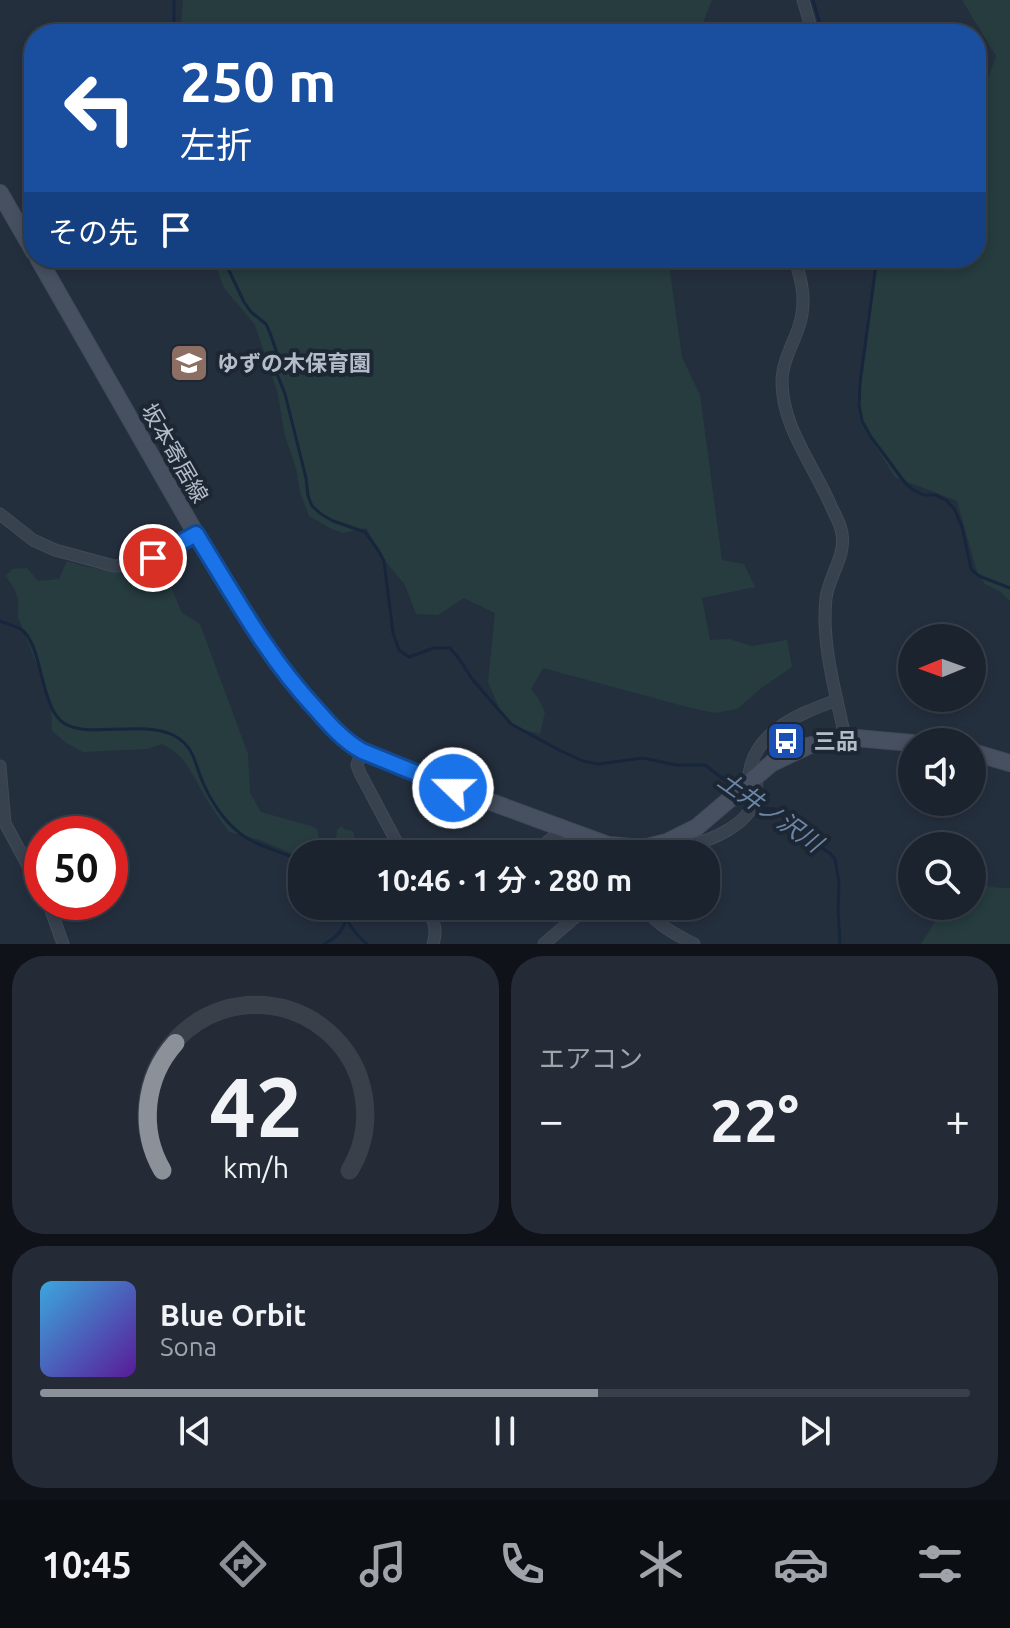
<!DOCTYPE html>
<html lang="ja">
<head>
<meta charset="utf-8">
<style>
	body { margin:0; font-family:Ubuntu,"Noto Sans JP",sans-serif; background:#242b36; color:#f1f3f6; height:100vh; display:flex; flex-direction:column; font-size:30px; white-space:nowrap }
	* { box-sizing:border-box; margin:0 }
	p { font-size:26px; color:#a0a4aa }
	.icon { flex:none; width:44px; height:44px; fill:none; stroke:currentColor; stroke-width:2; stroke-linecap:round; stroke-linejoin:round }
	.map { position:relative; height:944px; overflow:hidden }
	.sheet { display:flex; flex-direction:column; gap:12px; padding:12px; background:#0f1319; flex:1 }
	.sheet>* { flex:none }
	.hud { position:absolute; left:24px; top:24px; width:962px; height:244px; border-radius:32px; box-shadow:0 4px 12px #0003,0 0 0 2px #39404a; background:#1a4fa0; color:#fff; overflow:hidden }
	.needle { width:52px; rotate:269deg }
	.tools { position:absolute; left:898px; top:624px; display:grid; gap:16px }
	.tools a { display:grid; place-items:center; width:88px; height:88px; border-radius:50%; background:#1b232e; box-shadow:0 4px 12px #0003,0 0 0 2px #39404a; font-size:40px }
	.speed { position:absolute; left:24px; top:816px; display:flex; gap:16px; font-size:40px; font-weight:700; text-align:center }
	.speed>* { display:grid; place-content:center; width:104px; height:104px; border-radius:50%; background:#1b232e; box-shadow:0 4px 12px #0003,0 0 0 2px #39404a; line-height:1 }
	.speed .limit { border:12px solid #d22; background:#fff; color:#111 }
	.pin { position:absolute; display:grid; place-items:center; width:68px; height:68px; color:#fff; margin:-34px; border:4px solid #fff; border-radius:50%; box-shadow:0 2px 8px #0007 }
	.me { position:absolute; width:88px; margin:-44px; rotate:292deg; stroke-linejoin:round; filter:drop-shadow(0 0 6px #0008) }
	.turn { display:flex; align-items:center; gap:28px; height:168px; padding:0 24px; font-size:36px }
	.turn .icon { width:104px; height:104px; stroke-width:2.5 }
	.turn b { display:block; font-size:56px; line-height:68px }
	.then { display:flex; align-items:center; height:76px; padding:0 24px; background:#0003; gap:16px; font-size:30px }
	.big { font-size:60px; font-weight:600; line-height:1.1 }
	.sheet .tile { flex:1; display:flex; flex-direction:column; justify-content:center; gap:12px; min-width:0; padding:0 28px; border-radius:32px; background:#242b36 }
	.sheet .dial { align-items:center; gap:0 }
	.dial svg { height:208px; overflow:visible; fill:none; stroke:#39404a; stroke-width:7; stroke-linecap:round; text-anchor:middle }
	.dial text { fill:#f1f3f6; stroke:none }
	.song { display:flex; align-items:center; gap:24px }
	.cover { width:96px; height:96px; border-radius:12px; background:linear-gradient(135deg,hsl(200 70% 55%),hsl(270 70% 35%)) }
	.played { height:8px; border-radius:4px; background:linear-gradient(90deg,#8c9099 60%,#39404a 60%) }
	.keys { display:flex; justify-content:space-around; direction:ltr }
	.heat { display:flex; justify-content:space-between; align-items:center; font-size:44px; direction:ltr }
	.sheet .tiles { flex:1; display:grid; gap:12px; grid-template-columns:1fr 1fr }
	.tile:last-child { grid-column:span 2 }
	.trip { position:absolute; left:288px; top:840px; width:432px; height:80px; border-radius:32px; background:#1b232e; box-shadow:0 4px 12px #0003,0 0 0 2px #39404a; font-weight:600; line-height:80px; text-align:center }
	.dock { display:flex; height:128px; justify-content:space-around; align-items:center; background:#0b0e12; color:#a0a4aa }
	.dock .icon { width:56px; height:56px }
	.dock .on { color:#8c9099 }
	.dock b { font-size:36px; color:#f1f3f6 }
	.map>svg:first-child { display:block }
</style>
</head>
<body>
<div class="map">
<svg width="1010" height="944" viewBox="0 0 1010 944">
	<rect width="100%" height="100%" fill="#242f3e"/>
	<g fill="#263c3f">
		<polygon points="183,0 712,0 702,25 701,34 180,34"/>
		<polygon points="962,0 1010,0 1010,601 1001,592 985,584 977,572 957,501 895,477 860,422 857,401 878,258 976,258 976,164 985,147 976,130 976,95 984,89 996,56"/>
		<polygon points="213,258 668,258 682,357 700,395 722,560 744,564 755,587 702,598 710,640 729,639 752,646 787,640 792,667 763,687 737,709 715,713 691,708 543,668 531,689 538,698 545,712 540,734 517,728 500,710 488,682 495,613 464,598 438,615 416,614 405,585 385,561 366,528 343,533 330,528 309,516 300,492 296,468 285,436 278,394 255,325 224,288"/>
		<path d="M67,561C104,573 115,570 153,563L169,582L182,613L200,624L248,754L250,793L261,812L311,826L317,829L319,838L326,841L336,839L337,830L341,826L346,830L353,831L355,840L354,854H302V858L260,840L229,832C220,820 211,807 203,793C191,772 185,755 162,744L147,749L83,752L66,743L52,731L51,701L18,617V600L15,590L6,576L12,569L27,568L38,581L59,579Z"/>
		<path d="M972,878C981,887 998,888 1010,888V944H921L945,906H972Z"/>
	</g>
	<g fill="none" stroke-linecap="round" stroke-linejoin="round">
		<g stroke="#17263c" stroke-width="3">
			<polyline points="813,0 823,34"/>
			<polyline points="174,34 174,0"/>
			<polyline points="223,258 244,302 251,312 266,324 270,333 279,359 277,374 285,394 306,478 308,496 312,506 321,514 333,521 365,532 378,550 384,561 393,633 399,650 409,657 434,648 450,648 460,660 472,679 511,724 559,750 583,761 598,764 643,758 676,765 705,765 735,788"/>
			<polyline points="877,258 860,383 859,405 862,421 871,437 906,484 915,491 924,495 936,495 947,501 955,510 962,527 971,569 979,576 1010,588"/>
			<path d="M0,621C7,624 17,626 22,630C42,646 40,700 60,720C80,741 140,719 173,735C196,747 194,764 204,785C211,801 223,819 236,830C253,846 281,851 302,861"/>
			<polyline points="756,806 758,808 775,809 789,824 809,840 830,853 835,859 839,883 838,911 840,944"/>
			<path d="M343,906C347,923 354,933 367,944"/>
			<path d="M324,944C336,938 342,932 346,919"/>
		</g>
		<g stroke="#414a57" stroke-width="13">
			<g id="minor">
				<polyline points="803,0 813,34"/>
				<path d="M794,258C803,282 807,305 798,329C792,346 782,363 782,382C782,427 814,466 831,506C835,515 841,524 842,534C846,556 829,576 826,598C821,643 836,694 845,737"/>
				<polyline points="0,514 33,540 55,550 114,566 140,564 196,534"/>
				<polyline points="362,751 357,765 360,773 403,854"/>
				<polyline points="0,766 5,823 42,892"/>
				<path d="M748,784C749,733 796,715 837,700"/>
				<path d="M680,837L691,844C712,841 747,824 754,802C757,794 756,784 757,776"/>
				<polyline points="546,854 547,842 558,834 562,828"/>
				<polyline points="48,902 63,944"/>
				<path d="M427,906C433,920 438,929 433,944"/>
				<polyline points="564,906 578,916"/>
				<path d="M643,906C657,925 673,933 694,944"/>
				<polyline points="544,944 588,906"/>
			</g>
		</g>
		<g stroke="#414a57" stroke-width="18">
			<g id="secondary">
				<polyline points="0,193 34,252"/>
				<polyline points="38,258 196,534 277,663 322,717 343,737 362,751 453,788 608,845 643,848 667,842 697,827 772,763 808,746 845,737 912,743"/>
				<polyline points="972,752 1010,763"/>
			</g>
		</g>
		<use href="#minor" stroke="#38414e" stroke-width="11"/>
		<use href="#secondary" stroke="#465061" stroke-width="16"/>
	</g>
	<g fill="none" stroke-linecap="round" stroke-linejoin="round">
		<g stroke="#114b97" stroke-width="20">
			<path id="route" d="M153,558L196,534C233,594 268,658 316,709C329,724 344,741 362,751L453,788"/>
		</g>
		<use href="#route" stroke="#1a73e8" stroke-width="14"/>
	</g>
	<defs>
		<g id="school-square" transform="scale(2)"><rect x="-9" y="-9" width="18" height="18" rx="4" fill="#8d6e63" stroke="#1d2633"/><path d="M0-5L7-2L0 1L-7-2ZM-4 1L0 2.5L4 1V4Q0 6-4 4Z" fill="#fff"/></g>
		<g id="bus-square" transform="scale(2)"><rect x="-9" y="-9" width="18" height="18" rx="4" fill="#1a4fb4" stroke="#1d2633"/><path d="M-5-6H5V4H4V6H2V4H-2V6H-4V4H-5ZM-3.5-4V0h7V-4ZM-3.5 1.2v1.5H-2V1.2ZM2 1.2v1.5H3.5V1.2Z" fill="#fff"/></g>
	</defs>
	<g fill-rule="evenodd">
		<use href="#school-square" x="189" y="363"/>
		<use href="#bus-square" x="786" y="741"/>
	</g>
	<g text-anchor="middle" stroke-width="8" stroke-linejoin="round" paint-order="stroke">
		<g font-size="22" font-weight="bold" fill="#b4bcc9" stroke="#1d2633" text-anchor="start">
			<text x="217" y="371">ゆずの木保育園</text>
			<text x="814" y="749">三品</text>
		</g>
		<g font-size="22" fill="#b4bcc9" stroke="#1d2633">
			<text transform="translate(175 453) rotate(60)" y="8">坂本寄居線</text>
		</g>
		<g font-size="24" font-style="italic" fill="#6d86a8" stroke="#1d2633">
			<text transform="translate(770 812) rotate(35)" y="8">土井ノ沢川</text>
		</g>
	</g>
</svg>
<div class="tools">
<a><svg class="needle" viewBox="-14 -14 28 28"><path d="M0-13l5 13h-10z" fill="#e53935"/><path d="M0 13l5-13h-10z" fill="#a0a4aa"/></svg></a>
<a><svg class="icon" aria-label="sound" viewBox="0 0 24 24"><path d="M4 9h4l5-4v14l-5-4H4zM17 9q2 3 0 6"/></svg></a>
<a><svg class="icon" aria-label="search" viewBox="0 0 24 24"><circle cx="10" cy="10" r="6"/><path d="M15 15l6 6"/></svg></a>
</div>
<div class="speed"><div class="limit">50</div></div>
<div class="pin" style="left:153px;top:558px;background:#d93025"><svg class="icon" aria-label="arrive" viewBox="0 0 24 24"><path d="M6 21V4h12l-3 4 3 4H6"/></svg></div>
<svg class="me" style="left:453px;top:788px" viewBox="-20 -20 40 40"><circle r="17" fill="#1a73e8" stroke="#fff" stroke-width="3"/><path d="M0-11L8 9 0 5-8 9z" fill="#fff"/></svg>
<div class="trip">10:46 · 1 分 · 280 m</div>
<div class="hud">
<div class="turn"><svg class="icon" aria-label="left" viewBox="0 0 24 24"><path d="M17 20v-9H6M10 6l-5 5 5 5"/></svg><div><b>250 m</b>左折</div></div>
<div class="then">その先<svg class="icon" aria-label="arrive" viewBox="0 0 24 24"><path d="M6 21V4h12l-3 4 3 4H6"/></svg></div>
</div>
</div>
<section class="sheet">
<div class="tiles">
<div class="tile dial"><svg viewBox="0 0 100 80">
<path d="M14 69A42 42 0 1 1 86 69"/>
<path d="M14 69A42 42 0 0 1 19 20" stroke="#8c9099"/>
<text x="50" y="56" font-size="32" font-weight="700">42</text>
<text x="50" y="72" font-size="11">km/h</text>
</svg></div>
<div class="tile"><p>エアコン</p>
<div class="heat"><a>−</a><b class="big">22°</b><a>+</a></div>
</div>
<div class="tile">
<div class="song"><i class="cover"></i><div><b>Blue Orbit</b><p>Sona</p></div></div>
<div class="played"></div>
<div class="keys"><svg class="icon" aria-label="previous" viewBox="0 0 24 24"><path d="M18 5L8 12l10 7zM5 5v14"/></svg><svg class="icon" aria-label="pause" viewBox="0 0 24 24"><path d="M8 5v14M16 5v14"/></svg><svg class="icon" aria-label="next" viewBox="0 0 24 24"><path d="M6 5l10 7-10 7zM19 5v14"/></svg></div>
</div>
</div>
</section>
<nav class="dock">
<b>10:45</b>
<svg class="icon on" aria-label="directions" viewBox="0 0 24 24"><path d="M12 3l9 9-9 9-9-9zM9 14v-3h6M13 9l2 2-2 2"/></svg>
<svg class="icon" aria-label="music" viewBox="0 0 24 24"><path d="M9 18V5l10-2v13"/><circle cx="6" cy="18" r="3"/><circle cx="16" cy="16" r="3"/></svg>
<svg class="icon" aria-label="phone" viewBox="0 0 24 24"><path d="M5 4h4l2 5-3 2q2 4 5 5l2-3 5 2v4C11 20 4 13 5 4z"/></svg>
<svg class="icon" aria-label="climate" viewBox="0 0 24 24"><path d="M12 3v18M4 7l16 10M4 17L20 7"/></svg>
<svg class="icon" aria-label="car" viewBox="0 0 24 24"><path d="M5 17H2v-5l4-1 3-4h7l3 4 3 1v5h-3M9 17h6M6 11h13"/><circle cx="7" cy="17" r="2"/><circle cx="17" cy="17" r="2"/></svg>
<svg class="icon" aria-label="filters" viewBox="0 0 24 24"><path d="M4 7h16M4 17h16"/><circle cx="9" cy="7" r="2"/><circle cx="15" cy="17" r="2"/></svg>
</nav>
</body>
</html>
